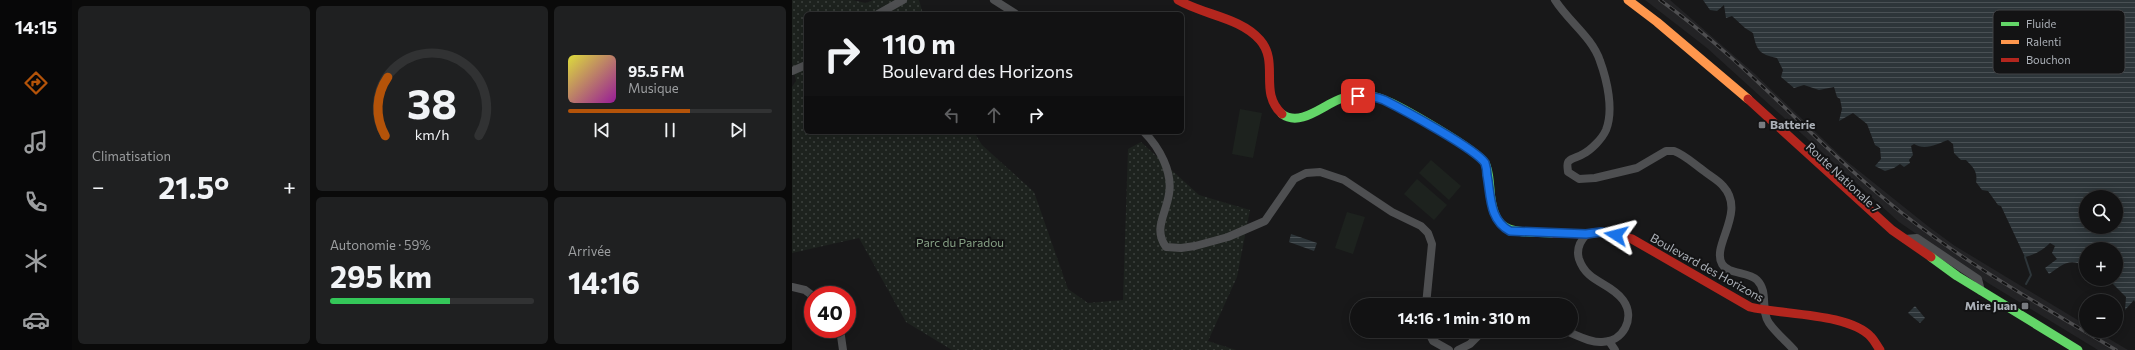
<!DOCTYPE html>
<html lang="fr">
<head>
<meta charset="utf-8">
<style>
	body { margin:0; font-family:Commissioner,sans-serif; background:#1f2021; color:#f1f3f6; height:100vh; display:flex; flex-direction:column; font-size:15px; white-space:nowrap }
	* { box-sizing:border-box; margin:0 }
	p { font-size:13px; color:#9c9ea0 }
	.icon { flex:none; width:22px; height:22px; fill:none; stroke:currentColor; stroke-width:2; stroke-linecap:round; stroke-linejoin:round }
	.map { position:relative; flex:1; overflow:hidden }
	.side { display:flex; flex-direction:column; gap:6px; padding:6px; background:#0a0a0a; width:720px }
	.side>* { flex:none }
	.hud { position:absolute; left:12px; top:12px; width:380px; height:122px; border-radius:6px; box-shadow:0 2px 10px #0003,0 0 0 1px #313233; background:#121213; color:#f1f3f6; overflow:hidden }
	.buttons { position:absolute; left:1287px; top:190px; display:grid; gap:8px }
	.buttons a { display:grid; place-items:center; width:44px; height:44px; border-radius:50%; background:#121213; box-shadow:0 2px 10px #0003,0 0 0 1px #313233; font-size:20px }
	.speed { position:absolute; left:12px; top:286px; display:flex; gap:8px; font-size:20px; font-weight:700; text-align:center }
	.speed>* { display:grid; place-content:center; width:52px; height:52px; border-radius:50%; background:#121213; box-shadow:0 2px 10px #0003,0 0 0 1px #313233; line-height:1 }
	.speed .limit { border:6px solid #d22; background:#fff; color:#111 }
	.pin { position:absolute; display:grid; place-items:center; width:34px; height:34px; color:#fff; margin:-17px; border-radius:8px; box-shadow:0 2px 6px #0006 }
	.me { position:absolute; width:44px; margin:-22px; rotate:279deg; stroke-linejoin:round; filter:drop-shadow(0 0 3px #0008) }
	.turn { display:flex; align-items:center; gap:14px; height:84px; padding:0 12px; font-size:18px }
	.turn .icon { width:52px; height:52px; stroke-width:2.5 }
	.turn b { display:block; font-size:28px; line-height:34px }
	.lanes { display:flex; align-items:center; height:38px; padding:0 12px; background:#0003; justify-content:center; gap:20px; direction:ltr }
	.lanes .off { opacity:.35 }
	.big { font-size:30px; font-weight:700; line-height:1.1 }
	.side .widget { flex:1; display:flex; flex-direction:column; justify-content:center; gap:6px; min-width:0; padding:0 14px; border-radius:6px; background:#1f2021 }
	.side .dial { align-items:center; gap:0 }
	.dial svg { height:104px; overflow:visible; fill:none; stroke:#313233; stroke-width:7; stroke-linecap:round; text-anchor:middle }
	.dial text { fill:#f1f3f6; stroke:none }
	.song { display:flex; align-items:center; gap:12px }
	.cover { width:48px; height:48px; border-radius:6px; background:linear-gradient(135deg,hsl(60 70% 55%),hsl(300 70% 35%)) }
	.played { height:4px; border-radius:2px; background:linear-gradient(90deg,#b45309 60%,#313233 60%) }
	.keys { display:flex; justify-content:space-around; direction:ltr }
	.heat { display:flex; justify-content:space-between; align-items:center; font-size:22px; direction:ltr }
	.charge { height:6px; border-radius:3px; background:linear-gradient(90deg,#34c759 59%,#313233 0) }
	.side .tiles { flex:1; display:grid; gap:6px; grid-template-columns:repeat(3,1fr) }
	.widget:first-child { grid-row:span 2 }
	.trip { position:absolute; left:558px; top:298px; width:228px; height:40px; border-radius:20px; background:#121213; box-shadow:0 2px 10px #0003,0 0 0 1px #313233; font-weight:700; line-height:40px; text-align:center }
	main { display:flex; flex:1; min-height:0 }
	.tabs { display:flex; flex-direction:column; width:72px; justify-content:space-around; align-items:center; background:#070708; color:#9c9ea0 }
	.tabs .icon { width:28px; height:28px }
	.tabs .selected { color:#b45309 }
	.tabs b { font-size:18px; color:#f1f3f6 }
	.map>svg:first-child { display:block }
</style>
</head>
<body>
<main>
<nav class="tabs">
<b>14:15</b>
<svg class="icon selected" aria-label="directions" viewBox="0 0 24 24"><path d="M12 3l9 9-9 9-9-9zM9 14v-3h6M13 9l2 2-2 2"/></svg>
<svg class="icon" aria-label="music" viewBox="0 0 24 24"><path d="M9 18V5l10-2v13"/><circle cx="6" cy="18" r="3"/><circle cx="16" cy="16" r="3"/></svg>
<svg class="icon" aria-label="phone" viewBox="0 0 24 24"><path d="M5 4h4l2 5-3 2q2 4 5 5l2-3 5 2v4C11 20 4 13 5 4z"/></svg>
<svg class="icon" aria-label="climate" viewBox="0 0 24 24"><path d="M12 3v18M4 7l16 10M4 17L20 7"/></svg>
<svg class="icon" aria-label="car" viewBox="0 0 24 24"><path d="M5 17H2v-5l4-1 3-4h7l3 4 3 1v5h-3M9 17h6M6 11h13"/><circle cx="7" cy="17" r="2"/><circle cx="17" cy="17" r="2"/></svg>
</nav>
<section class="side">
<div class="tiles">
<div class="widget"><p>Climatisation</p>
<div class="heat"><a>−</a><b class="big">21.5°</b><a>+</a></div>
</div>
<div class="widget dial"><svg viewBox="0 0 100 80">
<path d="M14 69A42 42 0 1 1 86 69"/>
<path d="M14 69A42 42 0 0 1 16 24" stroke="#b45309"/>
<text x="50" y="56" font-size="32" font-weight="700">38</text>
<text x="50" y="72" font-size="11">km/h</text>
</svg></div>
<div class="widget">
<div class="song"><i class="cover"></i><div><b>95.5 FM</b><p>Musique</p></div></div>
<div class="played"></div>
<div class="keys"><svg class="icon" aria-label="previous" viewBox="0 0 24 24"><path d="M18 5L8 12l10 7zM5 5v14"/></svg><svg class="icon" aria-label="pause" viewBox="0 0 24 24"><path d="M8 5v14M16 5v14"/></svg><svg class="icon" aria-label="next" viewBox="0 0 24 24"><path d="M6 5l10 7-10 7zM19 5v14"/></svg></div>
</div>
<div class="widget"><p>Autonomie · 59%</p><b class="big">295 km</b><div class="charge"></div></div>
<div class="widget"><p>Arrivée</p><b class="big">14:16</b></div>
</div>
</section>
<div class="map">
<svg width="1343" height="350" viewBox="0 0 1343 350">
	<defs>
		<pattern id="park-dots" width="8" height="8" patternUnits="userSpaceOnUse"><rect width="8" height="8" fill="#1d221e"/><path d="M2 2h.1M6 6h.1" fill="none" stroke="#3b403d" stroke-width="1.8" stroke-linecap="round"/></pattern>
		<pattern id="water-rules" width="6" height="5" patternUnits="userSpaceOnUse"><rect width="6" height="5" fill="#2d3539"/><path d="M0 2.5h6" fill="none" stroke="#495054"/></pattern>
	</defs>
	<rect width="100%" height="100%" fill="#181819"/>
	<polygon fill="#232325" points="853,0 878,0 963,74 1052,159 1137,227 1163,246 1294,325 1294,331 1304,331 1336,350 1306,350 1196,283 1107,222 915,48"/>
	<g fill="#1d221e">
		<polygon points="448,109 470,113 461,158 440,154"/>
		<polygon points="639,160 669,186 657,200 627,173"/>
		<polygon points="625,179 655,205 642,220 612,194"/>
		<polygon points="555,212 573,217 561,254 543,248"/>
	</g>
	<polygon fill="url(#park-dots)" points="0,0 60,0 74,3 81,0 127,0 131,14 14,14 14,132 182,132 190,145 242,192 276,289 296,303 331,300 336,149 349,142 407,195 458,210 445,277 416,341 444,350 160,350 114,322 67,238 0,253 0,87 4,81 0,62"/>
	<g fill="url(#water-rules)" fill-rule="evenodd">
		<path d="M911,0H1343V302L1342,300L1333,310L1334,297L1316,279H1324V249H1294V267C1277,257 1271,265 1257,274L1253,268L1265,259L1260,253L1263,246L1258,243C1251,250 1242,255 1233,257L1209,206L1206,205L1196,191L1190,190L1184,182C1186,172 1181,167 1174,160H1169L1162,153L1161,144L1156,140C1145,144 1133,151 1122,144L1119,146L1121,155L1117,160L1118,163L1112,167L1108,164L1102,168L1093,171L1083,166L1089,159L1088,148L1083,145L1075,124L1061,113L1047,121L1050,109L1048,99L1045,97L1042,87L1027,90L1012,85L1002,88L989,77L991,70L985,58C967,54 965,51 961,33L953,28L940,16L934,18L932,5L925,11L918,10ZM1294,197H1324V227H1294Z"/>
		<polygon points="499,234 525,243 522,251 497,242"/>
		<polygon points="1123,306 1133,318 1128,323 1116,313"/>
	</g>
	<g fill="none" stroke-linecap="round" stroke-linejoin="round">
		<polyline stroke="#2d3539" stroke-width="2" points="1233,257 1239,275 1234,284"/>
		<g stroke="#4e4f51" stroke-width="8">
			<polyline points="202,0 224,14"/>
			<path d="M763,0C776,21 800,37 808,61C815,80 822,110 814,130C810,139 799,150 791,154C787,157 780,158 777,161C774,163 776,169 776,172L787,179L803,178L845,168L874,151H882C893,155 902,164 912,171C918,176 926,180 931,186C955,212 919,245 930,264C937,275 956,271 965,280C977,292 968,310 977,323C984,333 994,341 1002,350"/>
			<polyline points="86,14 111,0"/>
			<polyline points="0,71 14,65"/>
			<path d="M352,132C367,147 381,172 377,194C374,214 361,229 374,247L389,248L403,246L436,237L473,221L502,179L514,173L528,172L552,180L600,212L629,226L636,233L640,244L634,305"/>
			<polyline points="1113,239 1125,238 1186,279 1189,291"/>
			<polyline points="0,287 13,290 21,296"/>
			<polyline points="48,329 51,350"/>
			<polyline points="636,331 641,341 657,350"/>
			<path d="M774,331C785,335 798,343 810,342C831,342 844,318 831,300C818,282 795,283 787,259C784,249 788,241 795,234"/>
			<polyline points="817,341 823,350"/>
			<polyline points="666,350 678,344 691,331"/>
		</g>
		<g stroke="#63d668" stroke-width="9">
			<path d="M490,114C509,128 533,103 551,98C565,94 577,94 590,99C607,105 685,150 693,163C697,170 697,181 698,189C701,237 721,231 760,233"/>
			<polyline points="1139,257 1165,276 1286,350"/>
		</g>
		<polyline stroke="#ff974d" stroke-width="9" points="836,0 865,22 956,99"/>
		<g stroke="#b3261e" stroke-width="9">
			<path d="M386,0C411,15 448,17 468,40C488,63 466,92 490,114"/>
			<polyline points="956,99 1100,230 1139,257"/>
			<path d="M760,233L795,234L809,232L840,239L958,307C990,315 1057,313 1079,337C1083,341 1085,346 1088,350"/>
		</g>
		<g stroke="#4e4e50" stroke-width="3.5">
			<path id="rail" d="M868,0C948,57 1014,133 1089,196C1161,257 1244,302 1324,350"/>
		</g>
		<use href="#rail" stroke="#131314" stroke-width="2" stroke-dasharray="6" stroke-linecap="butt"/>
	</g>
	<g fill="none" stroke-linecap="round" stroke-linejoin="round">
		<g stroke="#114b97" stroke-width="10">
			<path id="route" d="M566,96C575,95 584,97 592,100C610,109 684,149 693,163C694,166 695,171 695,175C699,196 697,220 718,231L794,234L809,232L824,235"/>
		</g>
		<use href="#route" stroke="#1a73e8" stroke-width="7"/>
	</g>
	<g fill="#787b80" stroke="#131314" stroke-width="1.5">
		<rect x="966" y="121" width="8" height="8" rx="2"/>
		<rect x="1229" y="302" width="8" height="8" rx="2"/>
	</g>
	<g text-anchor="middle" stroke-width="4" stroke-linejoin="round" paint-order="stroke">
		<g font-size="12" font-weight="bold" fill="#acb1b8" stroke="#131314" text-anchor="start">
			<text x="978" y="129">Batterie</text>
			<text x="1225" y="310" text-anchor="end">Mire Juan</text>
		</g>
		<g font-size="12" fill="#acb1b8" stroke="#131314">
			<text transform="translate(1051 178) rotate(43)" y="4">Route Nationale 7</text>
			<text transform="translate(915 268) rotate(29)" y="4">Boulevard des Horizons</text>
		</g>
		<g font-size="12" fill="#86a085" stroke="#131314">
			<text x="168" y="247">Parc du Paradou</text>
		</g>
	</g>
	<rect x="1201" y="10" width="132" height="64" rx="6" fill="#131314" stroke="#414245" stroke-width="1"/>
	<rect x="1209" y="22" width="18" height="4" fill="#63d668"/>
	<rect x="1209" y="40" width="18" height="4" fill="#ff974d"/>
	<rect x="1209" y="58" width="18" height="4" fill="#b3261e"/>
	<g font-size="11" fill="#acb1b8">
		<text x="1234" y="28">Fluide</text>
		<text x="1234" y="46">Ralenti</text>
		<text x="1234" y="64">Bouchon</text>
	</g>
</svg>
<div class="buttons">
<a><svg class="icon" aria-label="search" viewBox="0 0 24 24"><circle cx="10" cy="10" r="6"/><path d="M15 15l6 6"/></svg></a>
<a>+</a>
<a>−</a>
</div>
<div class="speed"><div class="limit">40</div></div>
<div class="pin" style="left:566px;top:96px;background:#d93025"><svg class="icon" aria-label="arrive" viewBox="0 0 24 24"><path d="M6 21V4h12l-3 4 3 4H6"/></svg></div>
<svg class="me" style="left:824px;top:235px" viewBox="-20 -20 40 40"><path d="M0-17L14 15 0 8-14 15z" fill="#1a73e8" stroke="#fff" stroke-width="4"/></svg>
<div class="trip">14:16 · 1 min · 310 m</div>
<div class="hud">
<div class="turn"><svg class="icon" aria-label="right" viewBox="0 0 24 24"><path d="M7 20v-9h11M14 6l5 5-5 5"/></svg><div><b>110 m</b>Boulevard des Horizons</div></div>
<div class="lanes"><svg class="icon off" aria-label="left" viewBox="0 0 24 24"><path d="M17 20v-9H6M10 6l-5 5 5 5"/></svg><svg class="icon off" aria-label="ahead" viewBox="0 0 24 24"><path d="M12 20V5M6 11l6-6 6 6"/></svg><svg class="icon" aria-label="right" viewBox="0 0 24 24"><path d="M7 20v-9h11M14 6l5 5-5 5"/></svg></div>
</div>
</div>
</main>
</body>
</html>
